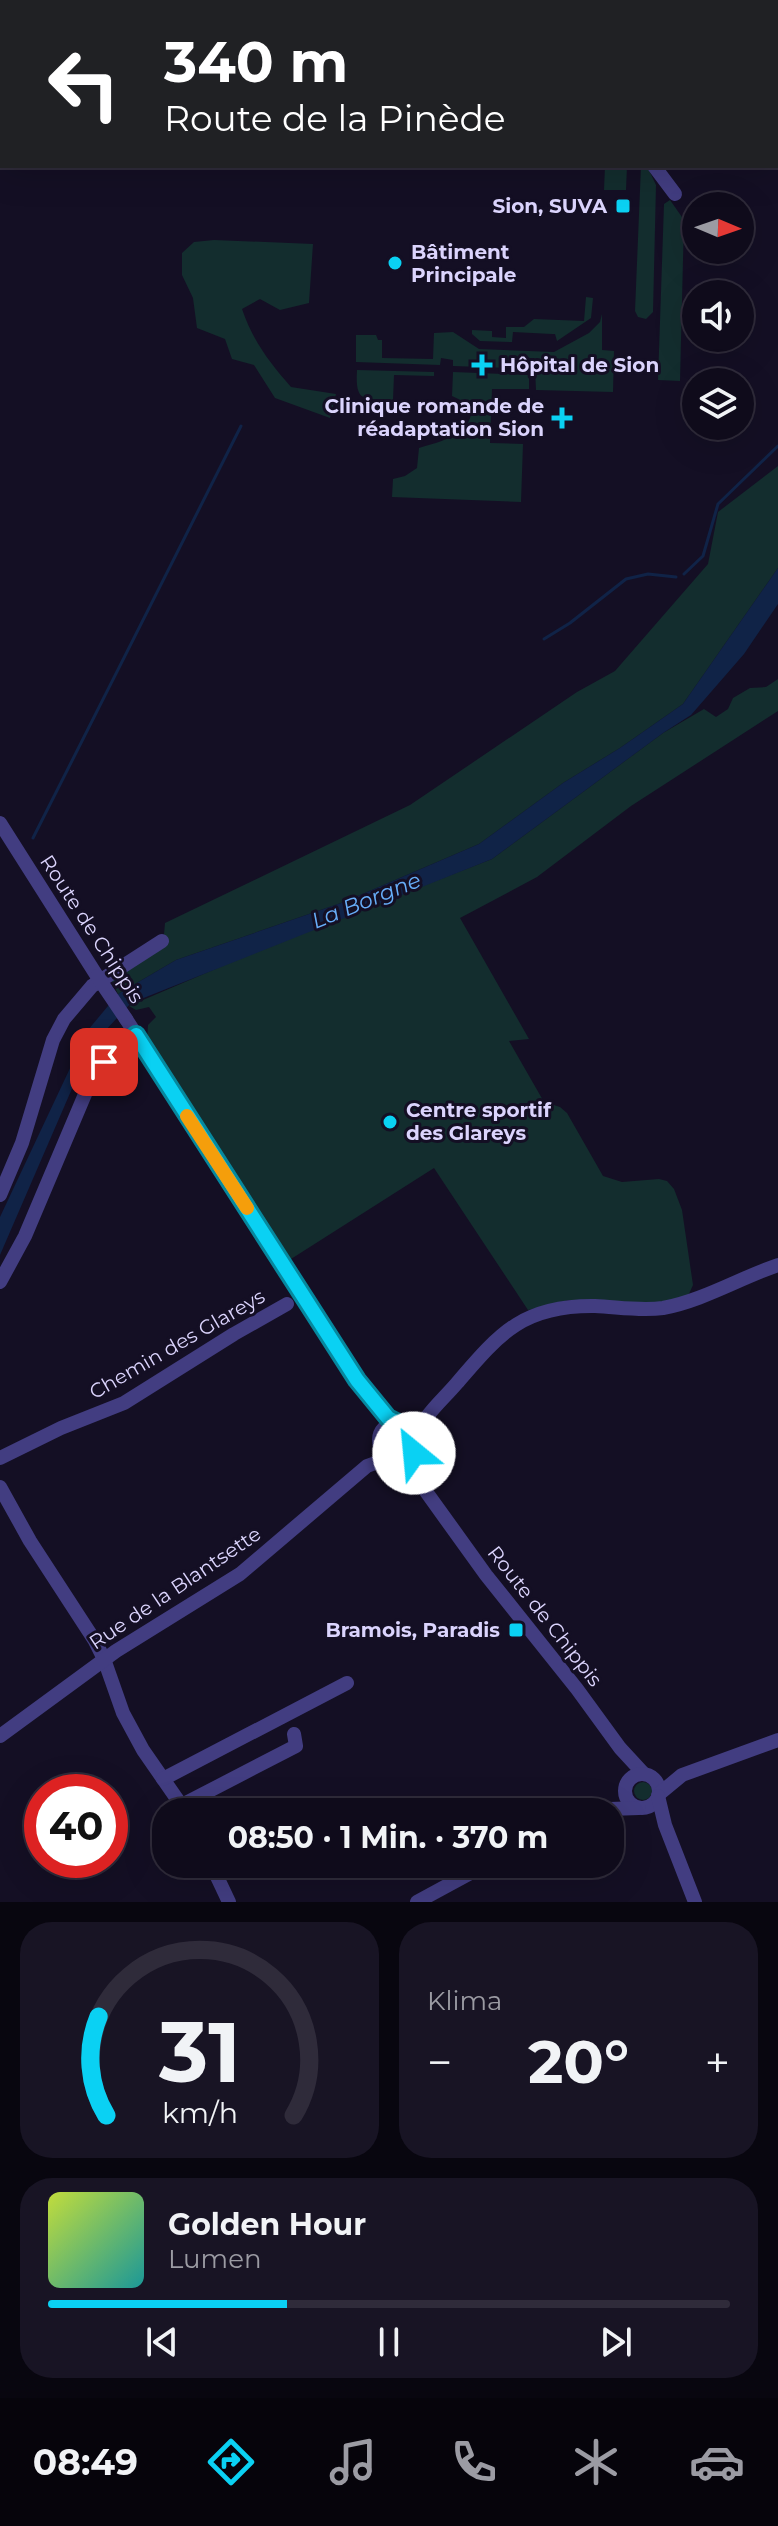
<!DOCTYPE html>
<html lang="de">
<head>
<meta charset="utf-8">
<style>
	body { margin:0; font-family:Montserrat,sans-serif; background:#181424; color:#f1f3f6; height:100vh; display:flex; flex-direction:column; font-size:30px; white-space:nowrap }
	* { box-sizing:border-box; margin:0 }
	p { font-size:26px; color:#9b9ba3 }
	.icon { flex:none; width:44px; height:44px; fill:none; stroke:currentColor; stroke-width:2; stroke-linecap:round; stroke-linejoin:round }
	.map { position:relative; height:1902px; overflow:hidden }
	.drawer { display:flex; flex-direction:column; gap:20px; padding:20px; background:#08060f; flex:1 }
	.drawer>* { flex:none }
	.guide { position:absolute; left:0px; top:0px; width:778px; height:168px; box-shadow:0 8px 32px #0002,0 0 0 2px #2f2b3a; background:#202124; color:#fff; overflow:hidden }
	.needle { width:52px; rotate:92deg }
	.tools { position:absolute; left:682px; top:192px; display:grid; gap:16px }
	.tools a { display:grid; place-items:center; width:72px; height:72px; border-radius:50%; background:#0f0b1b; box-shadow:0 8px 32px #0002,0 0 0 2px #2f2b3a; font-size:40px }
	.speed { position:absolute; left:24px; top:1774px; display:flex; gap:16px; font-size:40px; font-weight:700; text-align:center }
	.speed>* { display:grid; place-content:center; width:104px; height:104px; border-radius:50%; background:#0f0b1b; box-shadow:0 8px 32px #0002,0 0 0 2px #2f2b3a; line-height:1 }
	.speed .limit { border:12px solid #d22; background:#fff; color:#111 }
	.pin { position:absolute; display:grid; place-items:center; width:68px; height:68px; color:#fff; margin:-34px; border-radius:16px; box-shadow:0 4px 12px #0006 }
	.me { position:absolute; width:88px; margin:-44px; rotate:332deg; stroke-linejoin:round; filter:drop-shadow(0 0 6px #0008) }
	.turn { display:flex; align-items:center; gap:28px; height:168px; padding:0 32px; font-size:36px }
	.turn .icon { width:104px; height:104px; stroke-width:2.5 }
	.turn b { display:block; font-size:56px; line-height:68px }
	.big { font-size:60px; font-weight:700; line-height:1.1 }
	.drawer .card { flex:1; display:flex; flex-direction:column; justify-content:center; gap:12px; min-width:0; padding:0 28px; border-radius:32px; background:#181424 }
	.drawer .dial { align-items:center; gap:0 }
	.dial svg { height:208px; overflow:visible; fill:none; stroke:#2f2b3a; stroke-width:7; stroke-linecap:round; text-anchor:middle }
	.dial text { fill:#f1f3f6; stroke:none }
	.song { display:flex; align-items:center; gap:24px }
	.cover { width:96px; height:96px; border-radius:12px; background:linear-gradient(135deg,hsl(70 70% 55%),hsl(180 70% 35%)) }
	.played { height:8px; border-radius:4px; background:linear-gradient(90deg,#0ad1f3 35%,#2f2b3a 35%) }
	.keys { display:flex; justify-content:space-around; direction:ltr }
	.heat { display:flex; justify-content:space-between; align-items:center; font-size:44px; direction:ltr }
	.drawer .tiles { flex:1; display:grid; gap:20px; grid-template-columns:1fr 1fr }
	.card:last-child { grid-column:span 2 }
	.trip { position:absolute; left:152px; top:1798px; width:472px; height:80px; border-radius:32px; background:#0f0b1b; box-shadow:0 8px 32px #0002,0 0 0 2px #2f2b3a; font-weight:700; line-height:80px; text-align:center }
	.tabs { display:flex; height:128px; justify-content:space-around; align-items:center; background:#06040b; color:#9b9ba3 }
	.tabs .icon { width:56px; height:56px }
	.tabs .current { color:#0ad1f3 }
	.tabs b { font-size:36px; color:#f1f3f6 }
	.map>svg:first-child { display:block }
</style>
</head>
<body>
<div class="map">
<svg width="778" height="1902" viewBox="0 0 778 1902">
	<rect width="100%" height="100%" fill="#140f24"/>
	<g fill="#132d2e">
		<polygon points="605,166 627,166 626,190 604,190"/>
		<polygon points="641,166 647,166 656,185 653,312 646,319 638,317 635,311"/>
		<polygon points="670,200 684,220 680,381 658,380 664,204"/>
		<path d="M214,240L313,244L309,303L280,310L260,299L242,309C253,341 269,362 291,387L336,394L330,418L275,398L254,365L232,359L225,339L197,328L193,298L182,275V253L194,242Z"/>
		<polygon points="586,297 593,298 591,318 557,341 555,334 552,334 513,332 512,342 480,341 472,334 472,330 492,331 492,337 506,338 506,327 524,327 534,319 584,321"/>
		<polygon points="602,314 602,350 614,351 613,392 536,390 535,369 453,366 453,360 441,358 440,365 356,362 356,335 376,335 378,340 382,340 382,358 433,359 434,333 453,332 479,349 554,352 589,333 600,322"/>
		<path d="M357,370L434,372V376L394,375L393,400C364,398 355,404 357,370Z"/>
		<path d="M453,372L529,375V389H492L490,443L523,444L521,502L392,497L393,479L405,476L417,468L419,448C441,441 475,435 471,405L452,396Z"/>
		<polygon points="778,466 778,568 683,704 620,748 563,783 479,844 344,902 176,960 118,994 110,977 163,946 165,923 410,805 577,692 615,671 708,564 718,512"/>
		<polygon points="778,679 778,711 631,806 537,877 460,918 529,1039 509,1041 544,1102 560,1107 567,1113 603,1176 622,1182 659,1179 667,1181 674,1189 682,1210 693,1285 688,1296 652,1304 569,1300 528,1310 434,1168 291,1259 147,1041 148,1025 156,1017 149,1007 136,1010 129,1006 271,945 492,859 663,733 704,709 716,717 728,709 733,698 750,688 766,687"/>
		<circle cx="643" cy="1791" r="9"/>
	</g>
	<polygon fill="#102347" points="778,568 778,604 744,654 691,715 663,733 492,859 131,1003 90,1047 0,1255 0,1217 88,1030 118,994 176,960 344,902 479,844 563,783 620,748 683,704"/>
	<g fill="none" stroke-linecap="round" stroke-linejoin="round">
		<g stroke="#102347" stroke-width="3">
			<polyline points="684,574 703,556 718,504 778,446"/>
			<polyline points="544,639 570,623 626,579 648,574 676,577"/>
			<polyline points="33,838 241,426"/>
		</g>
		<g stroke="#423d81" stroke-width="14">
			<polyline points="508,0 510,2"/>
			<polyline points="654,166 675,194"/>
			<polyline points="0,823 97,976"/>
			<polyline points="126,1019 357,1380 380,1410 395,1422"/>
			<polyline points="0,1195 22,1143 53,1040 64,1019 92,986 162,941"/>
			<polyline points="0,1282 25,1236 94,1073 136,1035"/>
			<circle cx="396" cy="1440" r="17"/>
			<path d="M414,1442C422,1416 440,1403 457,1383C500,1333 523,1305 595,1306C618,1307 640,1311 663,1308C702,1301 740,1278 778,1265"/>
			<polyline points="395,1457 422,1486 486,1575 577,1689 620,1748 644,1774"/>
			<polyline points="0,1458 61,1428 124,1403 234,1334 287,1304"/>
			<polyline points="0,1487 30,1541 95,1641 104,1659 123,1713 143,1750 186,1812"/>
			<polyline points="0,1736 116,1651 240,1574 367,1466 392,1457"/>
			<circle cx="642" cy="1791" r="17"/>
			<polyline points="163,1779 347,1683"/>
			<polyline points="659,1794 682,1775 778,1740"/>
			<polyline points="658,1796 665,1825 695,1902"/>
			<polyline points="182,1805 296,1746 294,1734"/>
			<polyline points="600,1812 610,1809 639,1808"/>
			<polyline points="211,1864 229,1902"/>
			<polyline points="417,1902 487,1864"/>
		</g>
		<g stroke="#f8559b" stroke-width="20">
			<polyline points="745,0 747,2"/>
			<polyline points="765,0 767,2"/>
			<polyline points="776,15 778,18"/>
			<polyline points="776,42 778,44"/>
		</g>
		<polyline stroke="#423d81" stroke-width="14" points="97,976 126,1019"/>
	</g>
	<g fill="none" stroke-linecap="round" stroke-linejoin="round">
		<g stroke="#06889e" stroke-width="20">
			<polyline id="route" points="104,1062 136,1035 357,1380 388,1418 410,1429 413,1436 414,1453"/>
		</g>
		<use href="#route" stroke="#0ad1f3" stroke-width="14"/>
		<polyline stroke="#f59e0b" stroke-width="14" points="187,1116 247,1208"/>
	</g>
	<g fill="#0ad1f3" stroke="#140f24" stroke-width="3">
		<rect x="615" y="198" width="16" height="16" rx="4"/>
		<circle cx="395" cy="263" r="8"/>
		<path d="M478 353h8v8h8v8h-8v8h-8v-8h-8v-8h8z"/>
		<path d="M558 406h8v8h8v8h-8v8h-8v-8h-8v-8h8z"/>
		<circle cx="390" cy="1122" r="8"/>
		<rect x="508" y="1622" width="16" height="16" rx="4"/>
	</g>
	<g text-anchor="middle" stroke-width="6" stroke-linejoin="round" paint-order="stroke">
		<g font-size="20" font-weight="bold" fill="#dbd4fd" stroke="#140f24" text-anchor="end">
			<text x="607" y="213">Sion, SUVA</text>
			<text x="411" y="259" text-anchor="start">Bâtiment<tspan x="411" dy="23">Principale</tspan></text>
			<text x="500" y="372" text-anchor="start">Hôpital de Sion</text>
			<text x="544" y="413">Clinique romande de<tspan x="544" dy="23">réadaptation Sion</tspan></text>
			<text x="406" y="1117" text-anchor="start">Centre sportif<tspan x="406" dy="23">des Glareys</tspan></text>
			<text x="500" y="1637">Bramois, Paradis</text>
		</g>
		<g font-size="20" fill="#dbd4fd" stroke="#140f24">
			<text transform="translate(92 929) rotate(57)" y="7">Route de Chippis</text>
			<text transform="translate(177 1344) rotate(-30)" y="7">Chemin des Glareys</text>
			<text transform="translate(175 1588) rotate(-34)" y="7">Rue de la Blantsette</text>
			<text transform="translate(545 1616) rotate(52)" y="7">Route de Chippis</text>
		</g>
		<g font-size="22" font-style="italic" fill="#67aef9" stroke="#140f24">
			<text transform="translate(366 900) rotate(-22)" y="8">La Borgne</text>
		</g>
	</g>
</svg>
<div class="tools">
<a><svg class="needle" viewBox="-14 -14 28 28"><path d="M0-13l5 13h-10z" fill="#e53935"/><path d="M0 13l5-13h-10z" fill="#9b9ba3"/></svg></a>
<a><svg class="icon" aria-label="sound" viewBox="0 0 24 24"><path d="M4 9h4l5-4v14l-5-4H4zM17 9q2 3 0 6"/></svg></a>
<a><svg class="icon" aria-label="layers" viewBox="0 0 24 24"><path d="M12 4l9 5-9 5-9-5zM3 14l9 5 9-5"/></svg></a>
</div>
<div class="speed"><div class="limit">40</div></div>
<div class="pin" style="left:104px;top:1062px;background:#d93025"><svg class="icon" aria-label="arrive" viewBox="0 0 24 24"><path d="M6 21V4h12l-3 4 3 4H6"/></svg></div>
<svg class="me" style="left:414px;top:1453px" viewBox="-20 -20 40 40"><circle r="19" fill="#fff"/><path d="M0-13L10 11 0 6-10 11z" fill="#0ad1f3"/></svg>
<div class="trip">08:50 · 1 Min. · 370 m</div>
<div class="guide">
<div class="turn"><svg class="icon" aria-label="left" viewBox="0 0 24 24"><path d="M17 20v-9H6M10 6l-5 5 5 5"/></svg><div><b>340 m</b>Route de la Pinède</div></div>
</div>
</div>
<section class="drawer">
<div class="tiles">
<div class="card dial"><svg viewBox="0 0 100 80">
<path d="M14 69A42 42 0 1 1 86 69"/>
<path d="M14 69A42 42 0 0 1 11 31" stroke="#0ad1f3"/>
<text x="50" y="56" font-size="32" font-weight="700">31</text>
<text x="50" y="72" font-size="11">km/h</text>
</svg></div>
<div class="card"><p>Klima</p>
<div class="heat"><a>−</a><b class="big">20°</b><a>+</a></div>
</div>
<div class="card">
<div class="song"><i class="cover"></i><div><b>Golden Hour</b><p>Lumen</p></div></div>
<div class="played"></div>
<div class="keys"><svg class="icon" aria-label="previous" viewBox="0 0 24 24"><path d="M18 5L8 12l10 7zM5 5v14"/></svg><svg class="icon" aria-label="pause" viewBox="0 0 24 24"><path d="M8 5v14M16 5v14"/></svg><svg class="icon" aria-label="next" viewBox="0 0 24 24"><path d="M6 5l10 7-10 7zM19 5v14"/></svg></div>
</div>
</div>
</section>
<nav class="tabs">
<b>08:49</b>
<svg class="icon current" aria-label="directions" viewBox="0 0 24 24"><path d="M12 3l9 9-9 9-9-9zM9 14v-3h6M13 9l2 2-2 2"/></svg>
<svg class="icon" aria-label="music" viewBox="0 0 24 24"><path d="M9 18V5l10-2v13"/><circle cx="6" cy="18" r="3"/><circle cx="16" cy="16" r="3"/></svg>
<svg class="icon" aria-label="phone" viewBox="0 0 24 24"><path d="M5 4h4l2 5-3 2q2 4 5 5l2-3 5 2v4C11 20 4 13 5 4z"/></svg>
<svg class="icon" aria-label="climate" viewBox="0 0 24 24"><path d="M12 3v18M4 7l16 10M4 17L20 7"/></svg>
<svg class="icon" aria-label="car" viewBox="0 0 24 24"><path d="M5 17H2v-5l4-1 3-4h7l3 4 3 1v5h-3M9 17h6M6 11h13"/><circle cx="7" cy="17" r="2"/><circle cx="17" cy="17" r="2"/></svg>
</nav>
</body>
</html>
